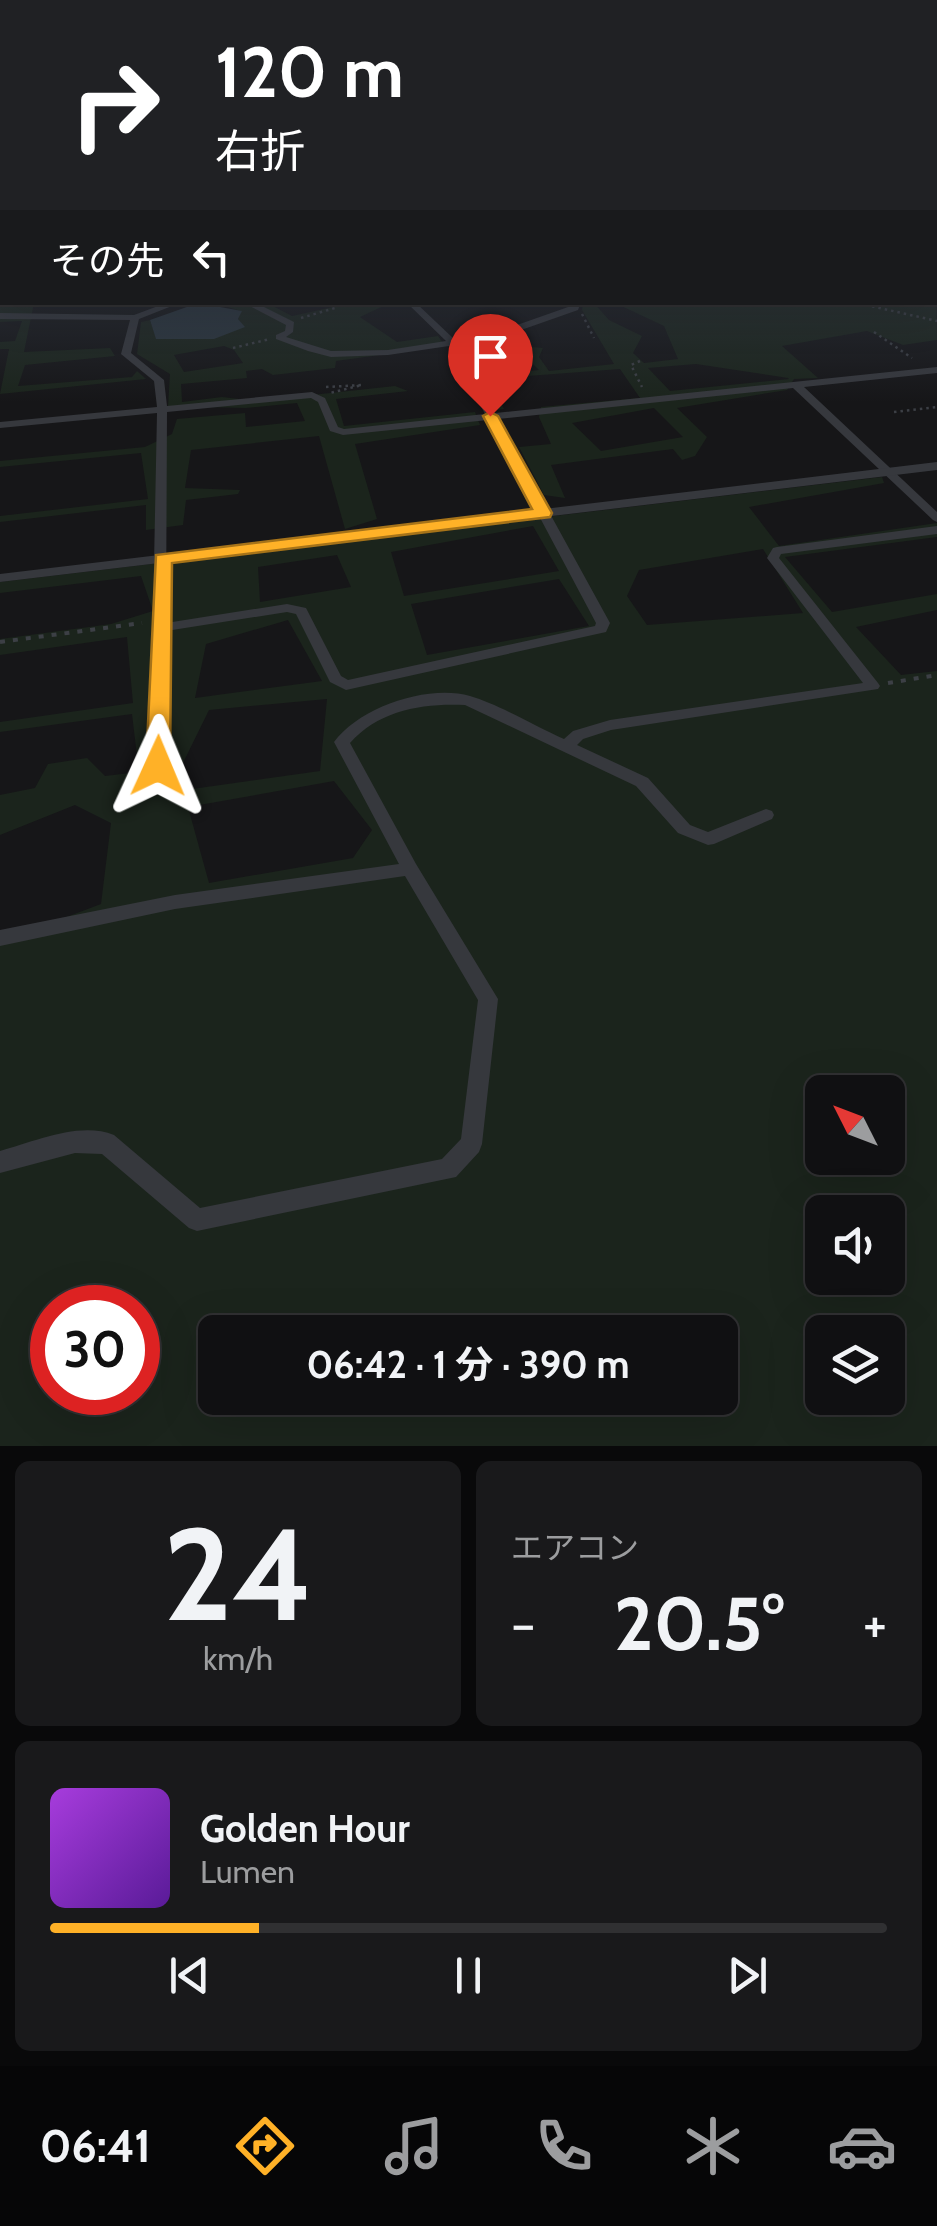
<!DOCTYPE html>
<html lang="ja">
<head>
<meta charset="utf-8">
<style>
	body { margin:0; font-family:Cabin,"Noto Sans JP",sans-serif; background:#19191b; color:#f1f3f6; height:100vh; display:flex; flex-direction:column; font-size:38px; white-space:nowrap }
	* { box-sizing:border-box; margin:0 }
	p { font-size:32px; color:#9c9d9f }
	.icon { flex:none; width:55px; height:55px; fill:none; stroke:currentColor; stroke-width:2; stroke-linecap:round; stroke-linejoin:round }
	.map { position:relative; height:1446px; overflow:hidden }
	.details { display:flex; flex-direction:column; gap:15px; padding:15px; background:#09090a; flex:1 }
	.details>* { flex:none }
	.banner { position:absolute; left:0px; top:0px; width:938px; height:305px; box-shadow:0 10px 40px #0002,0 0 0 2px #303032; background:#202124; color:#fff; overflow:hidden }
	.needle { width:65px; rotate:312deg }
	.controls { position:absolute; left:805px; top:1075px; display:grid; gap:20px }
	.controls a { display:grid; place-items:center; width:100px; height:100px; border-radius:15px; background:#101012; box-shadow:0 10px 40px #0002,0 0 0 2px #303032; font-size:50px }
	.speed { position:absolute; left:30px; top:1285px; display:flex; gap:20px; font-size:50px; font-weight:700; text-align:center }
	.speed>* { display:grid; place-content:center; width:130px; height:130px; border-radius:50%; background:#101012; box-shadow:0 10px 40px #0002,0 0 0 2px #303032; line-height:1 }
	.speed .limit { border:15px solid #d22; background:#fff; color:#111 }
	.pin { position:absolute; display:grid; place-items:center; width:85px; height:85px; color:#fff; margin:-102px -42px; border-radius:50% 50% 50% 0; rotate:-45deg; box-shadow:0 0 10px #0007 }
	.pin .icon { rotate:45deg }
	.me { position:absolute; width:110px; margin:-55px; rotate:1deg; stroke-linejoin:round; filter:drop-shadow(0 0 8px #0008) }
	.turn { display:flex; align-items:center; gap:35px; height:210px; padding:0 50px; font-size:45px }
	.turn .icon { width:130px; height:130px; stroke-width:2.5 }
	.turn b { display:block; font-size:70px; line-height:85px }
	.then { display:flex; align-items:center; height:95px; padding:0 50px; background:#0003; gap:20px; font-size:38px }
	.big { font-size:75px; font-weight:700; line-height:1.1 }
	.details .tile { flex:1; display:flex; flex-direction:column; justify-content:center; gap:15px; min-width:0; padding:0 35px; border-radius:15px; background:#19191b }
	.details .dial { align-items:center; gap:0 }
	.dial b { font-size:130px; line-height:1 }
	.song { display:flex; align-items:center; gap:30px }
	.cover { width:120px; height:120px; border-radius:15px; background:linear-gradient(135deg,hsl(280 70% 55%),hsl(270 70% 35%)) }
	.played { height:10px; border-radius:5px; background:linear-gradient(90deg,#ffb127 25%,#303032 25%) }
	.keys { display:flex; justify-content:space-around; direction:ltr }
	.heat { display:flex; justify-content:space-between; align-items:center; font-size:55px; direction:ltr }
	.details .tiles { flex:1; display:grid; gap:15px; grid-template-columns:1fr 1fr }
	.tile:last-child { grid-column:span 2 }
	.trip { position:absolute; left:198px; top:1315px; width:540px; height:100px; border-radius:15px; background:#101012; box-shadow:0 10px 40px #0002,0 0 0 2px #303032; font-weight:700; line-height:100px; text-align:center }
	.tabs { display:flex; height:160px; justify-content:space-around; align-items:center; background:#060607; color:#9c9d9f }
	.tabs .icon { width:70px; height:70px }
	.tabs .active { color:#ffb127 }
	.tabs b { font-size:45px; color:#f1f3f6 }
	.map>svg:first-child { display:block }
</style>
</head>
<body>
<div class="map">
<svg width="937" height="1446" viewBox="0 0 937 1446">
	<rect width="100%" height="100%" fill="#161618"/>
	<g fill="#1b241c" fill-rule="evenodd">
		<polygon points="0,200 2,302 34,303 24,352 110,348 115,356 25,365 18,386 132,377 137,371 146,379 0,394 9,349 0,349 0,342 15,341 22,321 0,322"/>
		<path d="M935,200L937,340L903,345L867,331L782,346L818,378L794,379L787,390L677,408L707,437L695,456L682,460L673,449L551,465L565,498L544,495L519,447L551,444L539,417L541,407L640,398L620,369L488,379L504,409L495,410L479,377L539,370L524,355L532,347L543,348L539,357L549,371L614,364L582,310L583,303H594L609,320L642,336L633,353L644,363L678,359L664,326L615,303L935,302ZM696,364L788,378L789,379L670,391L648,368ZM654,408L683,437L601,451L572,423Z"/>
		<path d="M214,303H267L292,316L351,303H390L360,317L397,342L438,336L445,346L336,361L335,368L273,375L262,369L246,371L247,378L181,384L182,402L222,397L256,401L395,386L408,391L336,399L344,426L475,412L480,425L355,444L377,519L345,529L319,436L191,450L185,488L240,490L238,494L186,500L183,525L146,530V505L0,522V516L148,499L141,453L0,467V461L145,447L172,434L177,419L245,413L246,427L305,421L297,403L245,408L168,406L170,374L137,354L141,322L150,320L157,339L244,327L238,319L241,311ZM224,346L234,350L243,363L184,372L174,355Z"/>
		<path d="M882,477L884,483L749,507L779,546L937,523V537L785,557L832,612L937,594V610L856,627L901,675L937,671V1446H0V939L3,941L101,904L111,823L75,805L0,835V795L35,788L48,764L87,758L105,776L139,772L132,714L0,732V722L133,703L127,637L0,655V639L111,624L153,611L141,576L0,593V582ZM533,526L559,571L404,596L391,552ZM763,549L803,613L647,625L627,596L639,570ZM337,555L351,587L260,602L258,567ZM559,579L589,626L427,655L411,604ZM288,620L322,681L195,698L206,644ZM327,699L320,771L185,790L181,767L209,710ZM334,781L372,830L353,858L209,883L188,807ZM822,1092H888V1158H822ZM822,1212H888V1278H822ZM52,1308H138V1392H52ZM215,1332H720V1398H215ZM822,1332H888V1398H822Z"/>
	</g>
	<polygon fill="#2a353d" points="198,303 242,311 238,319 245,327 214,339 156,339 150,320"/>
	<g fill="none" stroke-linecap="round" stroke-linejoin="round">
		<g stroke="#3c3f45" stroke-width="2.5" stroke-dasharray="2.5 4" stroke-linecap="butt">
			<polyline points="782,302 817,302"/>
			<polyline points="853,302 937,321"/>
			<polyline points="582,314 594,338"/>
			<polyline points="301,318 335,308"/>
			<polyline points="874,332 912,358"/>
			<polyline points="233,348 270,339"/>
			<polyline points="640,361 631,365 642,387"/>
			<polyline points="326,387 362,385 330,393"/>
			<polyline points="894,412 937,407"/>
		</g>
		<g stroke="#3c3f45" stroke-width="4" stroke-dasharray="5 8" stroke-linecap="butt">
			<polyline points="0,642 142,623"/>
			<polyline points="888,683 937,675"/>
		</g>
		<g fill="#36383d" fill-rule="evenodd">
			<path d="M169,302H182L139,319L131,353L164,380L167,406L312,392L325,398L338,427L344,429L485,414L449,346L388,355L331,357L308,351L276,339V335L285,331L286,325L242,302H254L294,322L293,332L286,337L331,351L388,350L446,341L406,302H415L455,340L517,325L571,306L573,302H581L578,310L524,329L458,345L495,413L937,367V373L804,387L937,512V522L933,520L793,388L498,419L610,623L606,632L346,690L330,682L296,614L287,612L166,631V765L164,769H152L150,765L157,413L0,428V422L157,407L154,381L121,354L130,320L0,319V313L134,315ZM311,398L318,402L330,431L343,435L488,420L596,623L595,626L348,680L341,676L306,608L287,604L166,623L167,412Z"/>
			<path d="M937,526V534L781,554L779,558L878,683L880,686L878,689L611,730L583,739L577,745L648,778L690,825L708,832L766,809L772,811L774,815L772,819L714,844L708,845L678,833L636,786L465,705C423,703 379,710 350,743L416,864L498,999L482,1144L479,1152L456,1177L197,1231L189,1228L102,1154L75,1153L0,1173V1151C34,1142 79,1121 114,1135L200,1208L442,1159L461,1139L478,1000L405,876L175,909L0,946V930L175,895L399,864L334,742C360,707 428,684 470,696C498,704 537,727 564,739L573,731L610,720L863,683L767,558L773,548L777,547Z"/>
		</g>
		<polygon fill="#36383d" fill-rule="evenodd" points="937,462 937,470 0,582 0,574"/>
	</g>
	<linearGradient id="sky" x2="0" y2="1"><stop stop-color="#0c0c0d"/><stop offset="0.5" stop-color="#363c48"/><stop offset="1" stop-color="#363c48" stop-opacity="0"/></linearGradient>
	<rect width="937" height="402" fill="url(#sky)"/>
	<polygon fill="#ffb127" stroke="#a67319" stroke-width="2.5" points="490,412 498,416 552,513 550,517 172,563 170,766 158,774 150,771 146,766 156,555 532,509 483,416"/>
</svg>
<div class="controls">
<a><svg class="needle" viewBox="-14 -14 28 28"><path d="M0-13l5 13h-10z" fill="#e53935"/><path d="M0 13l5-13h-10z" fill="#9c9d9f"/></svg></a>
<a><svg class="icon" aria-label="sound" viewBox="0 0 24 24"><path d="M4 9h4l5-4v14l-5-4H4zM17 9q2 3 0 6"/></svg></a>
<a><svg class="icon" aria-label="layers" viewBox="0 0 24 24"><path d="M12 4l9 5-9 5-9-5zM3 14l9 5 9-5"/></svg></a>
</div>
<div class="speed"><div class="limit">30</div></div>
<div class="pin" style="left:490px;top:416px;background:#d93025"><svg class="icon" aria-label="arrive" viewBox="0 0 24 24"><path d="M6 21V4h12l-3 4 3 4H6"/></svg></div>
<svg class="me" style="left:158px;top:766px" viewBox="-20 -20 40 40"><path d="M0-17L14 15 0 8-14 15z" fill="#ffb127" stroke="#fff" stroke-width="4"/></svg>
<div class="trip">06:42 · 1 分 · 390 m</div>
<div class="banner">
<div class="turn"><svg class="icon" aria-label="right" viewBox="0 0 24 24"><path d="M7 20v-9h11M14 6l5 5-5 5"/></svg><div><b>120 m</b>右折</div></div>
<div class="then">その先<svg class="icon" aria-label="left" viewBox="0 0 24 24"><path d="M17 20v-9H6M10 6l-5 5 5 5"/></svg></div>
</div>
</div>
<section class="details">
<div class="tiles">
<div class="tile dial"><b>24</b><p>km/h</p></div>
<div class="tile"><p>エアコン</p>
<div class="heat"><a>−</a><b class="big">20.5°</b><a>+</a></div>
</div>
<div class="tile">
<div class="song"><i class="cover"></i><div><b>Golden Hour</b><p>Lumen</p></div></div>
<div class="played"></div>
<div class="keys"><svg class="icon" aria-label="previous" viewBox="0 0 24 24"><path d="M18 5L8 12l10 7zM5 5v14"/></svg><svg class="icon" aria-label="pause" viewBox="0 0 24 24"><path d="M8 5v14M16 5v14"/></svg><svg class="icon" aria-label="next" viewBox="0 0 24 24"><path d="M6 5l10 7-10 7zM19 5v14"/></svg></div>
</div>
</div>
</section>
<nav class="tabs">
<b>06:41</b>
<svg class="icon active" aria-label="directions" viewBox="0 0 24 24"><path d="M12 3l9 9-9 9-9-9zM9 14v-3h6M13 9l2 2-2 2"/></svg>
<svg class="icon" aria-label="music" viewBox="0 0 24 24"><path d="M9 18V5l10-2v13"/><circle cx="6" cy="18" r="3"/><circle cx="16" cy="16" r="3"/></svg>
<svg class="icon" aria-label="phone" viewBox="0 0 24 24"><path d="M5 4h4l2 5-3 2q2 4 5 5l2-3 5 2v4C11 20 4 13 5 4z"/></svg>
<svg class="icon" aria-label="climate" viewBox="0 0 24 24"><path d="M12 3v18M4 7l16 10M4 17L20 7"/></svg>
<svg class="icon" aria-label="car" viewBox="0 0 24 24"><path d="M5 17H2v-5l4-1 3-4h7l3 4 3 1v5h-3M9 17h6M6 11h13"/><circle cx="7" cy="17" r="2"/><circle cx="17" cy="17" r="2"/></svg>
</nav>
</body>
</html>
